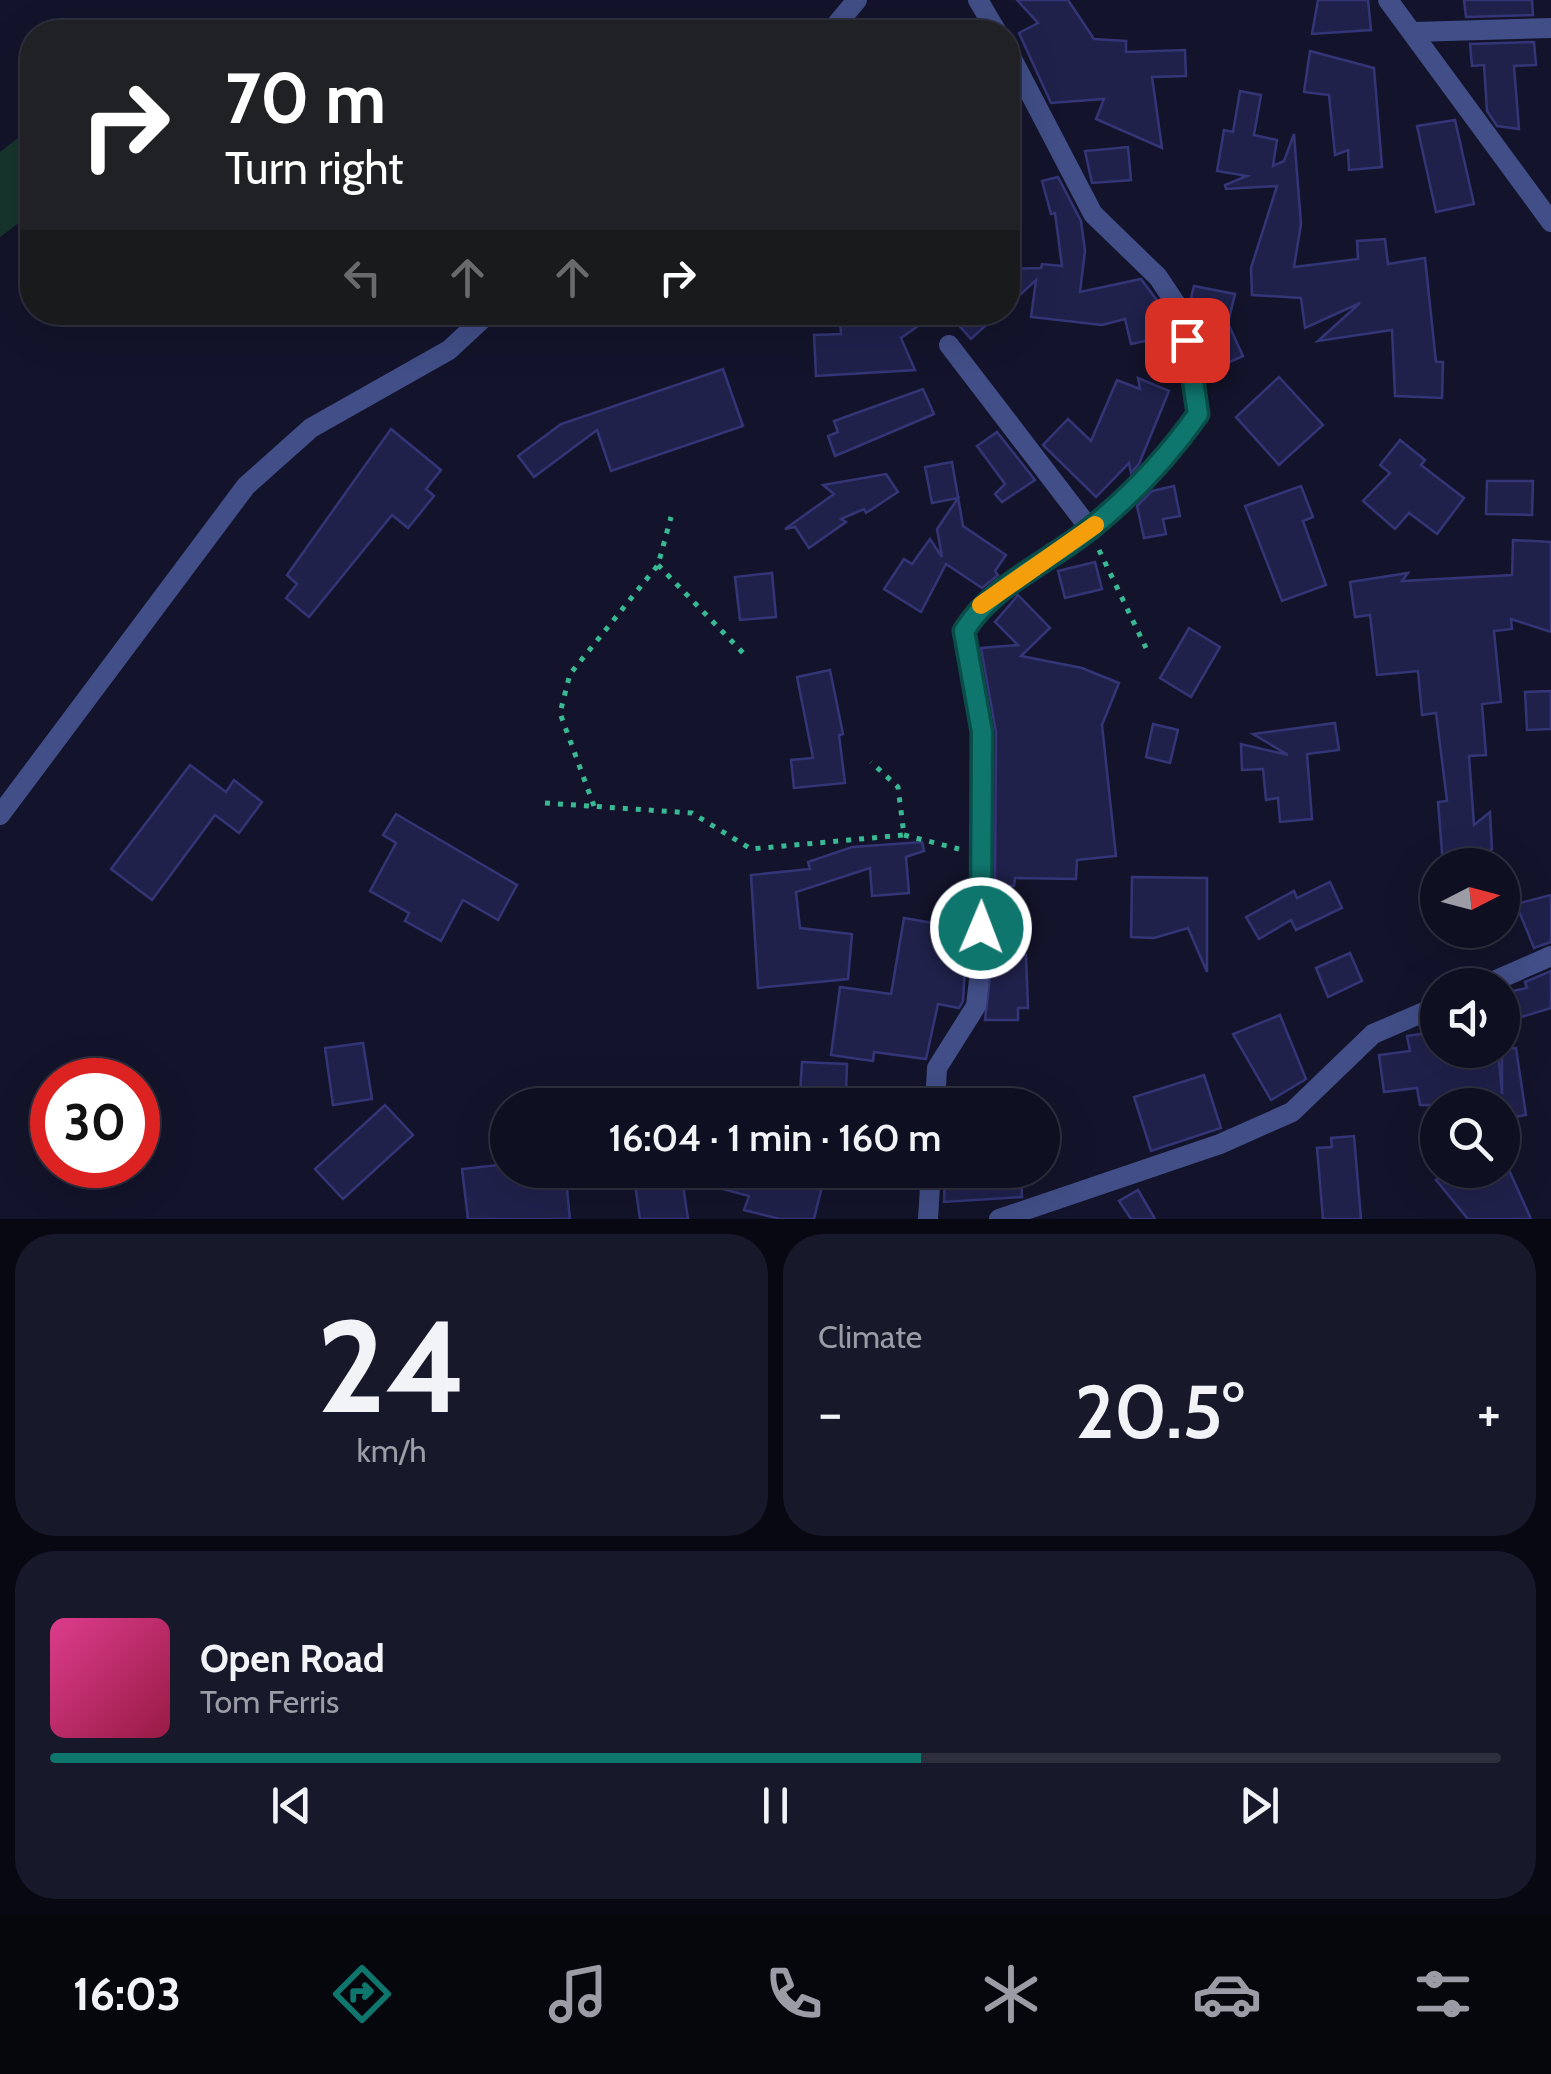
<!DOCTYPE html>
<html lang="en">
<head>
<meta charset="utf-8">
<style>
	body { margin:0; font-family:Cabin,sans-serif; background:#171829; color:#f1f3f6; height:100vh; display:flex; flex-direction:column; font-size:38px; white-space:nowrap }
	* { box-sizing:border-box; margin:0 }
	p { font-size:32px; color:#9b9ca5 }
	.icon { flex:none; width:55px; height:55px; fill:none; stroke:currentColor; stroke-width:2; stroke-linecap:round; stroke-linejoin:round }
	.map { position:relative; height:1219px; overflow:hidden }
	.sheet { display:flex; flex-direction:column; gap:15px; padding:15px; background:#080812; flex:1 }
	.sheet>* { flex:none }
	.banner { position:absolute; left:20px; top:20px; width:1000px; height:305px; border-radius:40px; box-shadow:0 10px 40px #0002,0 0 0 2px #2e2f3e; background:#202124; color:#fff; overflow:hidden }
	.needle { width:65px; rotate:84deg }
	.buttons { position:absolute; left:1420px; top:848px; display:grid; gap:20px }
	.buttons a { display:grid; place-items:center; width:100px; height:100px; border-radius:50%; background:#0e0f20; box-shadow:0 10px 40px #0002,0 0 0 2px #2e2f3e; font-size:50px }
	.speed { position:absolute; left:30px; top:1058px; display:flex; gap:20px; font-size:50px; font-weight:700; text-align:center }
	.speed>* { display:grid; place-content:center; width:130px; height:130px; border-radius:50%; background:#0e0f20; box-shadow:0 10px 40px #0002,0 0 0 2px #2e2f3e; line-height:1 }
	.speed .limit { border:15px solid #d22; background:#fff; color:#111 }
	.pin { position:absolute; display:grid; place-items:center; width:85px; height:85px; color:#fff; margin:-42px; border-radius:20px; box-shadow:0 5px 15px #0006 }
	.me { position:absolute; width:110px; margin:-55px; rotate:1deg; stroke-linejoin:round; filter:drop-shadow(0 0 8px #0008) }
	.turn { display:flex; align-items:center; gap:35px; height:210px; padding:0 40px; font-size:45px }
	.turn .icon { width:130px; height:130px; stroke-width:2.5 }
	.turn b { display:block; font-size:70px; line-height:85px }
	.lanes { display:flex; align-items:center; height:95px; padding:0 40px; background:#0003; justify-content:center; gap:50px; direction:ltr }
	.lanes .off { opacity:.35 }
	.big { font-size:75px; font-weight:600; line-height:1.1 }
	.sheet .widget { flex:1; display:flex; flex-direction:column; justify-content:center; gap:15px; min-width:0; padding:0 35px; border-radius:40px; background:#171829 }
	.sheet .dial { align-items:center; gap:0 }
	.dial b { font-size:130px; line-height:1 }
	.song { display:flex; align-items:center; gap:30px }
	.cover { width:120px; height:120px; border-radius:15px; background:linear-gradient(135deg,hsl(330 70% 55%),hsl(340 70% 35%)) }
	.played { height:10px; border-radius:5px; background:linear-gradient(90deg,#0f766e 60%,#2e2f3e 60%) }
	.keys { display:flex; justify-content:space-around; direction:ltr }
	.heat { display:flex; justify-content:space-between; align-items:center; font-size:55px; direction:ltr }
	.sheet .tiles { flex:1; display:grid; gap:15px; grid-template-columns:1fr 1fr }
	.widget:last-child { grid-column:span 2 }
	.trip { position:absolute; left:490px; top:1088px; width:570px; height:100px; border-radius:50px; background:#0e0f20; box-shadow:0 10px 40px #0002,0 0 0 2px #2e2f3e; font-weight:600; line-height:100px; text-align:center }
	.tab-bar { display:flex; height:160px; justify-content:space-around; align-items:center; background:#06060d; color:#9b9ca5 }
	.tab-bar .icon { width:70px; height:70px }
	.tab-bar .on { color:#0f766e }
	.tab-bar b { font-size:45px; color:#f1f3f6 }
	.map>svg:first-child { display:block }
</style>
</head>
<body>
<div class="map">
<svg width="1551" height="1219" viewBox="0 0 1551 1219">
	<rect width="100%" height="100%" fill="#13142b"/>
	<polygon fill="#16352d" points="32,127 32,213 0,237 0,152"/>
	<g fill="#20214b" stroke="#333576" stroke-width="2.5">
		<polygon points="1017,0 1068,0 1094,39 1126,41 1126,52 1185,50 1186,76 1152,77 1162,148 1096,119 1104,99 1051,103 1019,33 1038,23"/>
		<polygon points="1318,0 1368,0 1371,30 1312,34"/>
		<polygon points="1464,0 1532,0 1533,15 1466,17"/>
		<polygon points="1534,42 1536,65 1514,66 1519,129 1497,126 1487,111 1484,65 1472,66 1470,44"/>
		<polygon points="1310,51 1374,68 1382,167 1349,170 1348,150 1335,155 1329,95 1304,92"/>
		<polygon points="1240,91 1261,95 1254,135 1277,140 1273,166 1284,161 1294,134 1301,224 1294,267 1358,259 1357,241 1385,239 1388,264 1425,258 1436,362 1443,362 1442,398 1395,396 1392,330 1318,341 1360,303 1305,328 1301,298 1252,295 1251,268 1277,186 1226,189 1225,185 1247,176 1217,171 1224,130 1233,132"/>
		<polygon points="1455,120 1474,204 1436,212 1417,126"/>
		<polygon points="1128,147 1131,180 1092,183 1085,151"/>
		<polygon points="1058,177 1081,221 1085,251 1080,292 1141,279 1156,299 1164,337 1131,344 1125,319 1102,325 1031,317 1036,280 1008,306 1008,269 1041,268 1042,264 1062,266 1055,213 1051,214 1042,181"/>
		<polygon points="1194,286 1235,294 1228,323 1243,356 1207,372 1190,302"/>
		<polygon points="883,312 938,312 901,338 915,370 816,376 814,335 841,334 840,319 886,316"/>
		<polygon points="947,312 1000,312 971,339"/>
		<polygon points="723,369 743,426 611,471 597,430 534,477 518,456 561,424"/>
		<polygon points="1279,377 1323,425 1279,465 1236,417"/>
		<polygon points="1138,378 1169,391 1139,464 1131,473 1129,463 1096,497 1043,445 1068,419 1091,441 1117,380 1140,389"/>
		<polygon points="923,389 934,414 835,456 828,436 838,432 834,421"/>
		<polygon points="391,429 441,470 426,489 434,496 408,528 392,515 309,617 286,598 297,584 287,575"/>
		<polygon points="997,432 1035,480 1002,502 995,494 1005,484 977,446"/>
		<polygon points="1400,440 1425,460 1421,465 1464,498 1437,534 1409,513 1395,529 1363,501 1390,473 1380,465"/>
		<polygon points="952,462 963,526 1006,555 995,571 998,575 982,588 946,564 921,612 884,589 904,559 912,564 930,539 942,557 937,529 958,498 932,503 925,467"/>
		<polygon points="886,474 898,492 866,513 864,509 841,519 846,522 809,548 795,527 785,529 834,494 823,485"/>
		<polygon points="1487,481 1533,481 1532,515 1486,514"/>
		<polygon points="1174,486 1180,516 1163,519 1166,534 1144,538 1137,506 1152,491"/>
		<polygon points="1301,486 1313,517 1303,521 1326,585 1282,601 1245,506"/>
		<polygon points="1513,540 1551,542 1551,632 1511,619 1512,629 1494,631 1501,702 1482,704 1486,755 1469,756 1474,825 1490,812 1492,849 1474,865 1443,865 1438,802 1447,801 1436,713 1422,715 1418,671 1377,675 1370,615 1355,617 1350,582 1408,573 1402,581 1512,575"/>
		<polygon points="1095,562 1102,589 1065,598 1058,571"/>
		<polygon points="772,573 776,617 740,620 735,577"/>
		<polygon points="1018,595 1050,628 1021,656 1082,668 1119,683 1102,725 1116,856 1077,860 1076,879 1015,878 1014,886 995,885 996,732 981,648 1018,645 995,622"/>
		<polygon points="1189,628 1220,647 1191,697 1160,678"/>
		<polygon points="830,670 843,734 839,735 845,783 794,788 791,760 813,758 797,677"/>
		<polygon points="1551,691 1551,729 1527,730 1525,692"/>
		<polygon points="1335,723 1339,750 1307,754 1312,819 1280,822 1278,798 1266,800 1263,769 1242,770 1241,744 1288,755 1253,734"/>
		<polygon points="1153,724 1178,730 1170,763 1146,757"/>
		<polygon points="190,765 226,792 234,780 262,802 239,833 215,815 152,900 111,869"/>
		<polygon points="396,814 517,885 498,920 463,900 441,941 405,921 409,913 370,891 396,843 383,835"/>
		<polygon points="922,842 924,851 906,857 909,893 872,896 870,868 796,892 800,928 852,934 848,979 758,988 751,875 810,869 808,862 852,847"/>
		<polygon points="1132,877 1207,878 1207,972 1188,928 1154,938 1131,937"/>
		<polygon points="1330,882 1342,908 1296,930 1291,920 1259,939 1246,917 1294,891 1297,898"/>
		<polygon points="1551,895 1551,942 1534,948 1516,904"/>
		<polygon points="904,918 962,928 961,935 967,935 963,1001 959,1008 938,1004 926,1059 874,1052 873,1061 831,1055 840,987 891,994"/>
		<polygon points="1016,934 1016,955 1026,955 1028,1008 1018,1008 1018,1020 985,1020 995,935"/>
		<polygon points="1350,953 1362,981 1328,997 1316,968"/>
		<polygon points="1551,971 1551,1008 1502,1023 1502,993 1527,988 1525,982"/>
		<polygon points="1280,1015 1306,1079 1271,1100 1233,1034"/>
		<polygon points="1433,1032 1436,1050 1498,1050 1502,1094 1502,1049 1516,1048 1526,1115 1502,1119 1502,1105 1420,1105 1417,1088 1384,1092 1379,1055 1410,1051 1407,1036"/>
		<polygon points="363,1043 372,1099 333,1105 325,1048"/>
		<polygon points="802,1062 847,1064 846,1095 800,1093"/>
		<polygon points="1204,1075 1221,1128 1151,1151 1134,1097"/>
		<polygon points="385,1105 413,1135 343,1199 315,1169"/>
		<polygon points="1354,1136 1361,1219 1323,1219 1317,1148 1332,1147 1331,1138"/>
		<polygon points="508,1164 508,1170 565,1170 570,1219 468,1219 462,1169"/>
		<polygon points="633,1170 826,1170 814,1219 780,1219 744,1210 749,1196 682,1178 688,1219 640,1219"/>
		<polygon points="945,1170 1021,1170 1022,1197 944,1202"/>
		<polygon points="1453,1170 1509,1170 1531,1219 1468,1219 1436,1180"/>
		<polygon points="1138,1190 1155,1219 1131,1219 1119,1201"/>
	</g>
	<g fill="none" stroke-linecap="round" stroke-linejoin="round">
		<g stroke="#38b893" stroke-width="5" stroke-dasharray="5 8" stroke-linecap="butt">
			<polyline points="1099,550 1146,648"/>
			<polyline points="658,565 748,658"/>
			<polyline points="545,803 692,813 751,849 904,835 898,787 871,762"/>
			<polyline points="594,806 560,713 570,674 658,565 671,517"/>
			<polyline points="904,835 959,849"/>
		</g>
		<g stroke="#414e87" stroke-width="20">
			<polyline points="978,0 997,32"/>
			<polyline points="1388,0 1551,222"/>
			<polyline points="830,32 857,0"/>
			<polyline points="1413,32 1551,28"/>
			<polyline points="949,345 1090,529"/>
			<polyline points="0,815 246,486 311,428 449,350 490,312"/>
			<polyline points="1485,985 1551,956"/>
			<path d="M935,1105L937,1068L976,1006L981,962L982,732L964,631C993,584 1048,562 1091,528C1132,495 1167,458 1197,414L1187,340L1176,304L1158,277L1093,214L1008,51"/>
			<polyline points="928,1219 931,1170"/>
			<polyline points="999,1219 1220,1144 1292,1112 1373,1034 1438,1006"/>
		</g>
	</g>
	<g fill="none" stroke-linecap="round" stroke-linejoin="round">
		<g stroke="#0a4d48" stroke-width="25">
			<path id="route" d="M981,928L982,732L964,631C993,584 1048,563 1091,528C1132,495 1167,458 1198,414L1187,340"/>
		</g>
		<use href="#route" stroke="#0f766e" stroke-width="18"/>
		<polyline stroke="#f59e0b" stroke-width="18" points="981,605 1095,525"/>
	</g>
</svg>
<div class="buttons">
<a><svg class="needle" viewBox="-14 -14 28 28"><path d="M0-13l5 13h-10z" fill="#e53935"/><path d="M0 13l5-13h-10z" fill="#9b9ca5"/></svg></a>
<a><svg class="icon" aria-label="sound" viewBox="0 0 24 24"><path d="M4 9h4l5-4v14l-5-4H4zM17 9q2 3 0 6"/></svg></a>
<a><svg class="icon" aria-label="search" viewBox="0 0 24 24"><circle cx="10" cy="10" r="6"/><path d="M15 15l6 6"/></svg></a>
</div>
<div class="speed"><div class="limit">30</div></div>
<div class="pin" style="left:1187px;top:340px;background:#d93025"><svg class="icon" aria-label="arrive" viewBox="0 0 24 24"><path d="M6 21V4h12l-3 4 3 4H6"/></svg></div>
<svg class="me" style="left:981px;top:928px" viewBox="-20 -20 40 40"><circle r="17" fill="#0f766e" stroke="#fff" stroke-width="3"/><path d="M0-11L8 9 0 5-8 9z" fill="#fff"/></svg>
<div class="trip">16:04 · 1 min · 160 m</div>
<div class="banner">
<div class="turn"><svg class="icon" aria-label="right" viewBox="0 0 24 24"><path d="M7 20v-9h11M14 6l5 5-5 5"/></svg><div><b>70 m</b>Turn right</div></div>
<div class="lanes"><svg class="icon off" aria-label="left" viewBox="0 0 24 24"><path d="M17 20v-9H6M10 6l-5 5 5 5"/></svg><svg class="icon off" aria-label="ahead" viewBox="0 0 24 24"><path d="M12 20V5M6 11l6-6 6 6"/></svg><svg class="icon off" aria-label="ahead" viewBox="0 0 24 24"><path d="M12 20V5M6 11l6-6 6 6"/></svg><svg class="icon" aria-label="right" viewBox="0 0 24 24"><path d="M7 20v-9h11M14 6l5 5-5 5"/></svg></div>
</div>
</div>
<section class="sheet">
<div class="tiles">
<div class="widget dial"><b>24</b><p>km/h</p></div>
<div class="widget"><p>Climate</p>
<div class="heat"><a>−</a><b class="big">20.5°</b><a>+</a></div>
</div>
<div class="widget">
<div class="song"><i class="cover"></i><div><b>Open Road</b><p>Tom Ferris</p></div></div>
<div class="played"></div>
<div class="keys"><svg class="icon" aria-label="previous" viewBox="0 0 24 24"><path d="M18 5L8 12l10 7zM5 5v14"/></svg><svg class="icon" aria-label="pause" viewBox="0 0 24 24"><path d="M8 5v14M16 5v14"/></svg><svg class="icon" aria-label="next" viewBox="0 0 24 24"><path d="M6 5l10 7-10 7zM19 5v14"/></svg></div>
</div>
</div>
</section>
<nav class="tab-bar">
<b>16:03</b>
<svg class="icon on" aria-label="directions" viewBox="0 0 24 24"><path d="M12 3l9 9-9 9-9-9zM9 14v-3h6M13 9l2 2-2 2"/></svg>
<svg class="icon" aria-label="music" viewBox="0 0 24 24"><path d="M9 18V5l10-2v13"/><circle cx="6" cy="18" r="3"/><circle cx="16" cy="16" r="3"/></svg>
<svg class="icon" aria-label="phone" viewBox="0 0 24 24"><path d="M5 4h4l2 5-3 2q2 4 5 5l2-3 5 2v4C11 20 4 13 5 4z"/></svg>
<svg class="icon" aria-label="climate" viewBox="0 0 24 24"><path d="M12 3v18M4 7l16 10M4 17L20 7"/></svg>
<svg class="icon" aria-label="car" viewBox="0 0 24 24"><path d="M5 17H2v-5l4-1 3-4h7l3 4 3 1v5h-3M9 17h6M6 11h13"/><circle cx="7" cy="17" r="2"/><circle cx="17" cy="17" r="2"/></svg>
<svg class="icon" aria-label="filters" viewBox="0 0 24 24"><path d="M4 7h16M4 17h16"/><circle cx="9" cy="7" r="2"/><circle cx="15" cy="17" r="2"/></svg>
</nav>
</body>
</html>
